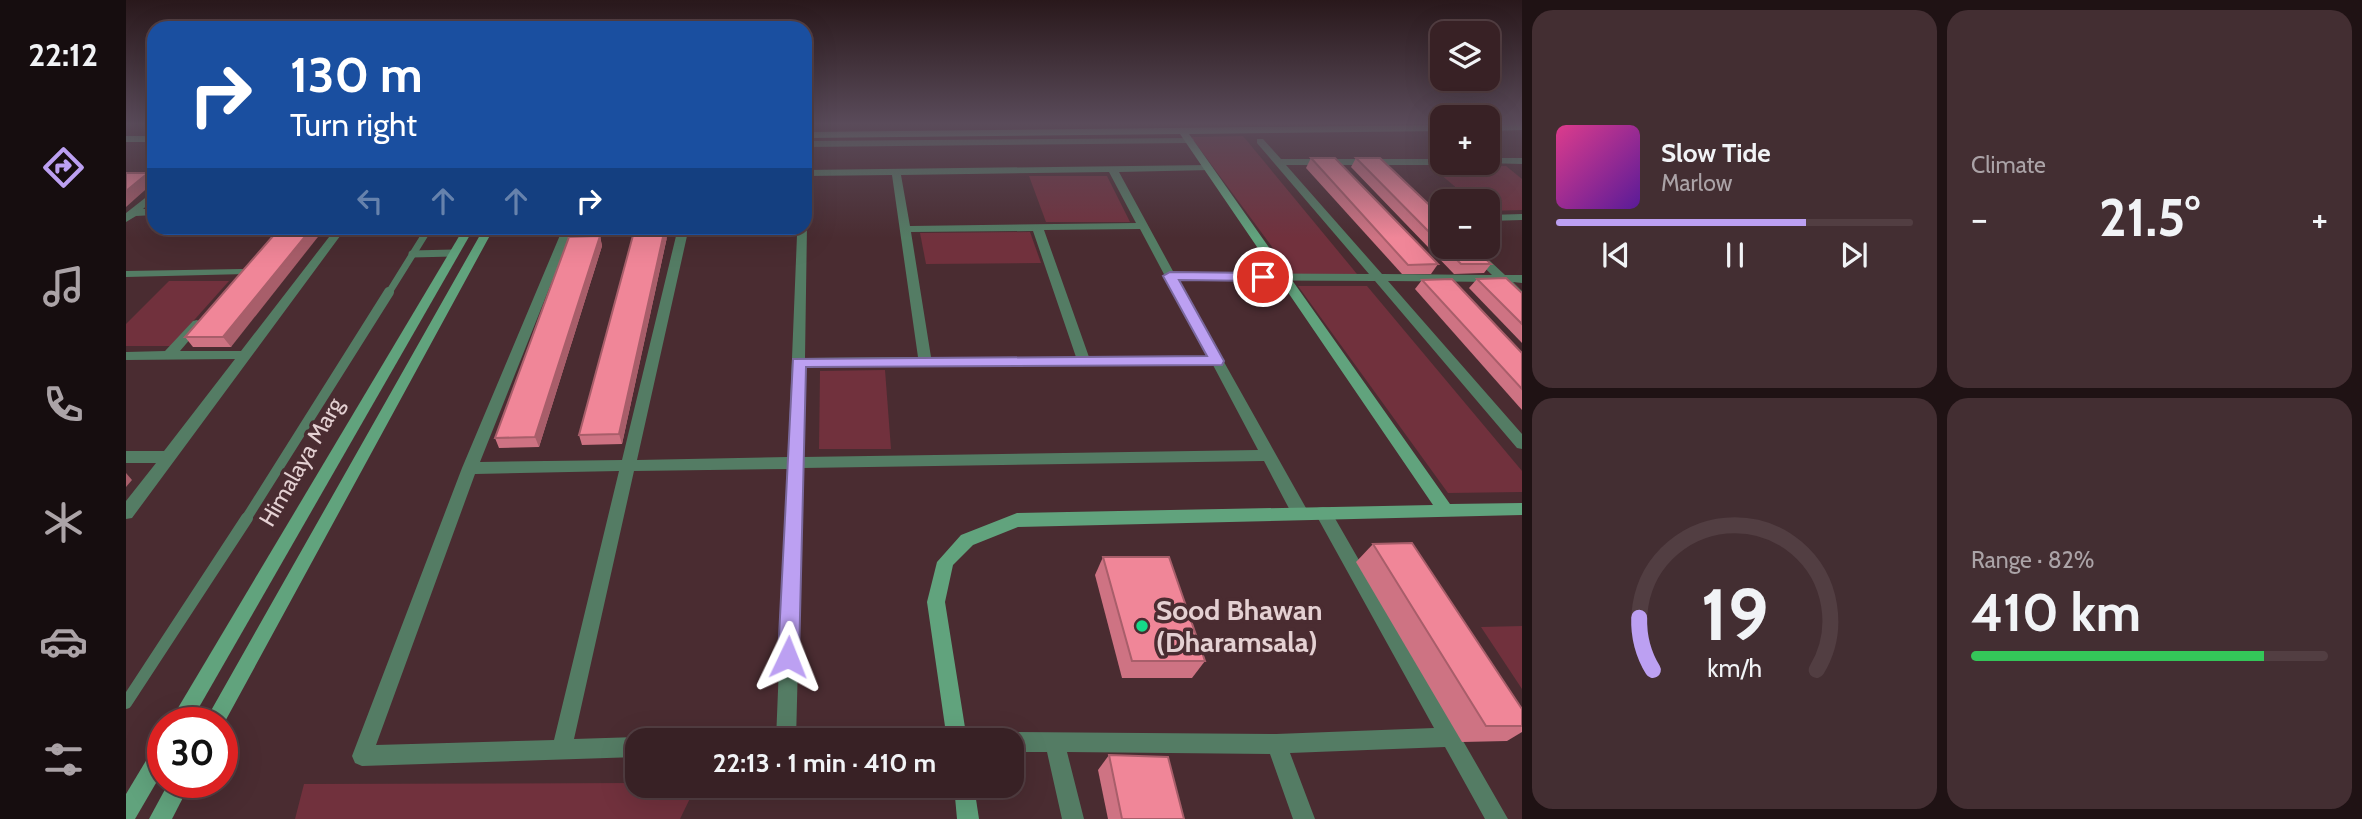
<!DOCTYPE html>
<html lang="en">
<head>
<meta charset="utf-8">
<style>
	body { margin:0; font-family:Cabin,sans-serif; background:#432e32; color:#f1f3f6; height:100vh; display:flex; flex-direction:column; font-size:26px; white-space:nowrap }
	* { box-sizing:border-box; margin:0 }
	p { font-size:23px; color:#aba3a7 }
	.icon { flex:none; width:38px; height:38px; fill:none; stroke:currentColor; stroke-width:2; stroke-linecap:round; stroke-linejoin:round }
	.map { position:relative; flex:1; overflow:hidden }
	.drawer { display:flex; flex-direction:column; gap:10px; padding:10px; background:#1f1214; width:840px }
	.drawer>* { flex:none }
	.guide { position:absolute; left:21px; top:21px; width:665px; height:214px; border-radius:21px; box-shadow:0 7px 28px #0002,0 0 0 2px #523e42; background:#1a4fa0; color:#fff; overflow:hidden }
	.controls { position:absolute; left:1304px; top:21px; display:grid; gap:14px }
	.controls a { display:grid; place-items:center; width:70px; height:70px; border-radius:14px; background:#382125; box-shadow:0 7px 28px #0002,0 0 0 2px #523e42; font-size:35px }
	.speed { position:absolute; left:21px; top:707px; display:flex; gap:14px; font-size:35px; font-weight:700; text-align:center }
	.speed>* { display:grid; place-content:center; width:91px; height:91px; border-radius:50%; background:#382125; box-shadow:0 7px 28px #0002,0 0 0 2px #523e42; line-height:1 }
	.speed .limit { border:10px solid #d22; background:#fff; color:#111 }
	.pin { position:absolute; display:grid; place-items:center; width:60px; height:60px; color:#fff; margin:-30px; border:4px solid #fff; border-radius:50%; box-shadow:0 2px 7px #0007 }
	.me { position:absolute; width:77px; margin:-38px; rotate:2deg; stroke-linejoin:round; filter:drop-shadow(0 0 5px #0008) }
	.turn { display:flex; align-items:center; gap:24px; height:147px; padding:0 28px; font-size:32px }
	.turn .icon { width:91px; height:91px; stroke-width:2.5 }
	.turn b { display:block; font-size:49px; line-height:60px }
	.lanes { display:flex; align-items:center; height:66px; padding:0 28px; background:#0003; justify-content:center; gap:35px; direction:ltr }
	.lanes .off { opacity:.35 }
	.big { font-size:52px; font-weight:800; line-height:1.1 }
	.drawer .tile { flex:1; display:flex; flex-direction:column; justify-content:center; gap:10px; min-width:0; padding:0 24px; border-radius:21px; background:#432e32 }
	.drawer .dial { align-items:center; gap:0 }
	.dial svg { height:182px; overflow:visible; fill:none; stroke:#523e42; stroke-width:7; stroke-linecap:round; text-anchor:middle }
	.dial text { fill:#f1f3f6; stroke:none }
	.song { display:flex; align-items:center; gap:21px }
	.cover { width:84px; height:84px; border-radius:10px; background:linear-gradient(135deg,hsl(330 70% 55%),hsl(270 70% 35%)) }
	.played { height:7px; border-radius:4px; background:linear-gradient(90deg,#bca0f2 70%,#523e42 70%) }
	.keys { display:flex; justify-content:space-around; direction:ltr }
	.heat { display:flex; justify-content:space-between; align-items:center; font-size:38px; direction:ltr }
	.charge { height:10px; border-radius:5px; background:linear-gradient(90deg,#34c759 82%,#523e42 0) }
	.drawer .tiles { flex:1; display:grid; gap:10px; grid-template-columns:repeat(2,1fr) }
	.trip { position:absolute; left:499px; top:728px; width:399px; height:70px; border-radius:21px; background:#382125; box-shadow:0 7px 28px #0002,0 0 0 2px #523e42; font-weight:800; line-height:70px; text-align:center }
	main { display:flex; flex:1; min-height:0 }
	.tab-bar { display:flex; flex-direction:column; width:126px; justify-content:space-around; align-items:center; background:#160d0f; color:#aba3a7 }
	.tab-bar .icon { width:49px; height:49px }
	.tab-bar .selected { color:#bca0f2 }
	.tab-bar b { font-size:32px; color:#f1f3f6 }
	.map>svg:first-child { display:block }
</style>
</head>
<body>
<main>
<nav class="tab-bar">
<b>22:12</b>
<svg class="icon selected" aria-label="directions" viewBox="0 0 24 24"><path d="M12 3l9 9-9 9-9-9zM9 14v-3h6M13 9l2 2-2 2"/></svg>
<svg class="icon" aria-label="music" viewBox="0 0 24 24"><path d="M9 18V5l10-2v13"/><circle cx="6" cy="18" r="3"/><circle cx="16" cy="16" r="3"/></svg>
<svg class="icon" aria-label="phone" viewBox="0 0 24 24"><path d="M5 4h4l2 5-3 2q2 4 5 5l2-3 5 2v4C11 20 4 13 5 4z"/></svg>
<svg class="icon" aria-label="climate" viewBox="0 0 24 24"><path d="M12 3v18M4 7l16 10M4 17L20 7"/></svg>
<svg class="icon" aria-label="car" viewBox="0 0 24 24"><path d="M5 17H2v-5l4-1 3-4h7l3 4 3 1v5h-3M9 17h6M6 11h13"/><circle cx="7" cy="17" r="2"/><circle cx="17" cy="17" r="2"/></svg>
<svg class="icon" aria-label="filters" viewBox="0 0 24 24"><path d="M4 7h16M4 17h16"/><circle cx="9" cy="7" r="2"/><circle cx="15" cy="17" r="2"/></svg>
</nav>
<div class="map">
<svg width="1396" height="819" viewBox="0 0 1396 819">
	<rect width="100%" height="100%" fill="#4a2c31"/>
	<g fill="#71313d">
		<polygon points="1117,136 1231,274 1166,274 1065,137"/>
		<polygon points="1380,166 1396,179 1396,210 1362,211 1362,201 1346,201 1307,168"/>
		<polygon points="903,176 981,176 1004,222 920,222"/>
		<polygon points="904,232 915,263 800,264 794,233"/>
		<polygon points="43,281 103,281 45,346 0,346 0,324"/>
		<polygon points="1172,286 1241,286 1396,471 1396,492 1322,493"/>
		<polygon points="759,370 765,449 693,449 694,371"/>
		<polygon points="1396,626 1396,689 1355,627"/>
		<polygon points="511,783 511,786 570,786 554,819 169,819 178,784"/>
	</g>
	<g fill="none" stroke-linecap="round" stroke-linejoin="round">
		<g stroke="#547c64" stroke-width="7">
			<polyline points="286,254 327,253"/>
			<polyline points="262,294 303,228"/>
		</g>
		<polyline stroke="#547c64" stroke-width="10" points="120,519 263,292"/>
		<polyline stroke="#547c64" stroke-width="12" points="0,703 121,518"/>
		<g fill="#547c64" fill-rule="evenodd">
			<polygon points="1066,138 1068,140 1063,143 679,147 679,141"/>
			<path d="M1131,139H1137L1155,159H1316V163H1320L1316,165H1160L1256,274L1366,275L1337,247H1349L1379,275H1396V283L1387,282L1396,291V302L1392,301L1373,282L1262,281L1396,434V449L1391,448L1249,281L1052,280L1180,508L1182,513L1180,518L1174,519L1168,518L1138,461L677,468L670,740H650L661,469L508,471L448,739L511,737L518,740H511V757L236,766L229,763L226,756L336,468L437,228H447V230L672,229L681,226L679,358L792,357L766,175L679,176V170L1082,165L1087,168L1085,170L993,172L1048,273L1243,274L1131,143ZM983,172L1010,223L784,226L775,175ZM1014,229L1082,357H963L918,230ZM907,231L950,357H805L785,232ZM671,235L662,457L511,460L561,236ZM444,236H550L496,460L354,462ZM1087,365L1132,450L677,457L679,366ZM493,471L428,740L250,745L349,474Z"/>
			<polygon points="1362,158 1396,158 1396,164 1359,163 1362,163"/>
			<rect x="0" y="172" width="28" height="6"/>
			<polygon points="28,191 28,199 17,209 28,209 28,215 10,216 0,222 0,213"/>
			<polygon points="1396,214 1396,220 1362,221 1362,215"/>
			<polygon points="210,228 220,228 6,518 0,519 0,501 30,463 0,463 0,451 38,451 109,359 0,360 0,352 39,351 67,321 71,320 77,324 54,351 115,351"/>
			<polygon points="116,269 120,270 120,274 0,277 0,271"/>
			<polygon points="1197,507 1203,508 1382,819 1359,819 1319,747 1164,753 1189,819 1167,819 1144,754 941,752 958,819 936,819 921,752 886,752 886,740 877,740 879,735 886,732 1150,734 1308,728 1189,513 1191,508"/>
		</g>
		<g fill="#61a37d" fill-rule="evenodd">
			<polygon points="1396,124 1396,130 1362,131 1362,125"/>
			<polygon points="1316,125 1316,131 1063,134 1324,504 1396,503 1396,515 892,527 847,545 827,565 819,602 841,740 821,740 801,602 811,562 835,535 891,513 1307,505 1054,134 679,138 679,132"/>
			<rect x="0" y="136" width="28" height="6"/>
			<polygon points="338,228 348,228 64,723 43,723"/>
			<polygon points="358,228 368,228 96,727 96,723 78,723"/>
			<polygon points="37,741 37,771 9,819 0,819 0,794 30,744"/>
			<polygon points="43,782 65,782 46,819 23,819"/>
			<polygon points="828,786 848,786 853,819 831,819"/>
		</g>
	</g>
	<g fill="#ce7383">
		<polygon points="1185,158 1312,264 1305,274 1276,274 1180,168"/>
		<polygon points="1230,158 1316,217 1316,247 1347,247 1365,264 1358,273 1328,274 1225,167"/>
		<polygon points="154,228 105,347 67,347 59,337"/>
		<polygon points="474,236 476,246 413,447 373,448 369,438"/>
		<polygon points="541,237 496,444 456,445 453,435"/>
		<polygon points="1351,279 1396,293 1396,343 1343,288"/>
		<polygon points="1296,280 1396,353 1396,410 1289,289"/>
		<polygon points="1247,544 1396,709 1396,732 1381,741 1336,742 1230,562"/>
		<polygon points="977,557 1079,661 1066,678 996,678 969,575"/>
		<polygon points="983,755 1058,819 982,819 972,770"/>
	</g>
	<g fill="#a85e6a">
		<polygon points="22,173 28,182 0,207 0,191"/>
		<polygon points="186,228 199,228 105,347 97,337"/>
		<polygon points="539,228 541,237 496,444 493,434"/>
		<polygon points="474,236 476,246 413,447 409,437"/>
		<polygon points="0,473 6,480 0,487"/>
	</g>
	<g fill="#f08698" stroke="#a85e6a" stroke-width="2">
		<polygon points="1185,158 1209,158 1312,264 1282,265"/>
		<polygon points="1230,158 1254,158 1316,217 1316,245"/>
		<polygon points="0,173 22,173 0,191"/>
		<polygon points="154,228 186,228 97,337 59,337"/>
		<polygon points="509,228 539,228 493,434 453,435"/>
		<polygon points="474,236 409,437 369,438 443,237"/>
		<polygon points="1318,247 1347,247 1365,264 1335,264"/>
		<polygon points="1380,278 1396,293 1396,324 1351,279"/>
		<polygon points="1326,279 1396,353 1396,389 1296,280"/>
		<polygon points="1286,543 1396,709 1396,726 1360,726 1247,544"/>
		<polygon points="977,557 1043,557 1079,661 1006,661"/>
		<polygon points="983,755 1042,757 1058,819 996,819"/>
	</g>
	<linearGradient id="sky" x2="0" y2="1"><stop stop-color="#29181b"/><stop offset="0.52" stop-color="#5a4b5a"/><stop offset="1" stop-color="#5a4b5a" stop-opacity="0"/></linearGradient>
	<rect width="1396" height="238" fill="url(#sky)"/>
	<polygon fill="#bca0f2" stroke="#7a689d" stroke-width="2" points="1044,272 1137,273 1143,277 1137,281 1053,280 1098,361 1096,365 680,367 673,657 670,664 662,667 655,664 652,657 667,359 1081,356 1037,276"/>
	<circle fill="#16d989" stroke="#4a2c31" stroke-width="2.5" cx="1016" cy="626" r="7"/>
	<g text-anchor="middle" stroke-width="7" stroke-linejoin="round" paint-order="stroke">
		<g font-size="23" fill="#e4d0d2" stroke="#4a2c31">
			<text transform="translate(175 462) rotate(-60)" y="8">Himalaya Marg</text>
		</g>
		<g font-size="28" font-weight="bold" fill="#e4d0d2" stroke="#4a2c31" text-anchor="start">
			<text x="1030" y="620">Sood Bhawan<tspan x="1030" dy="32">(Dharamsala)</tspan></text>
		</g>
	</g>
</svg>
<div class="controls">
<a><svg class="icon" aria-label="layers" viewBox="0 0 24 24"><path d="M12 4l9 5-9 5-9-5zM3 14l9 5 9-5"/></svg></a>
<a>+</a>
<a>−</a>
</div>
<div class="speed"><div class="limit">30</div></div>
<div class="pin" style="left:1137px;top:277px;background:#d93025"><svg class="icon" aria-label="arrive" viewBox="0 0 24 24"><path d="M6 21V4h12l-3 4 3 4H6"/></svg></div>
<svg class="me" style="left:662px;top:657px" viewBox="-20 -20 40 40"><path d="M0-17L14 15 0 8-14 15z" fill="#bca0f2" stroke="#fff" stroke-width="4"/></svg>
<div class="trip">22:13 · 1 min · 410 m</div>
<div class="guide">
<div class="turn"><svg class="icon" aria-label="right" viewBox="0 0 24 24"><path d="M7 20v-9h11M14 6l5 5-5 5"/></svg><div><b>130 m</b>Turn right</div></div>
<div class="lanes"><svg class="icon off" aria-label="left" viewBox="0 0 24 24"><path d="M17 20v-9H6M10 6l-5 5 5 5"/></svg><svg class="icon off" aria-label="ahead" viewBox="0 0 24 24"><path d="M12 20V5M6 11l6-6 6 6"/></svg><svg class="icon off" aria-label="ahead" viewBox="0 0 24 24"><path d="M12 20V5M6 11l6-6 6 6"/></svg><svg class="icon" aria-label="right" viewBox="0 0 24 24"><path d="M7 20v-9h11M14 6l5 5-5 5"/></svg></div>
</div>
</div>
<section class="drawer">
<div class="tiles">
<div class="tile">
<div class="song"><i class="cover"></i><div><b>Slow Tide</b><p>Marlow</p></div></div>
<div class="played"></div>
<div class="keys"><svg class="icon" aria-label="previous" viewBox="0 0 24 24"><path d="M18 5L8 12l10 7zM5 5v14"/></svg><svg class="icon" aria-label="pause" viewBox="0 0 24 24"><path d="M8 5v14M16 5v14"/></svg><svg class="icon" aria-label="next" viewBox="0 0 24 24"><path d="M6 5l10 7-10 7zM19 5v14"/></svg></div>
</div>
<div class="tile"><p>Climate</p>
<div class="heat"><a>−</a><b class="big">21.5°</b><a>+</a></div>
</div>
<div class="tile dial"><svg viewBox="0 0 100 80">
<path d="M14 69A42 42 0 1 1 86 69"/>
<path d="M14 69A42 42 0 0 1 8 46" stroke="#bca0f2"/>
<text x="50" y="56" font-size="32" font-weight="700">19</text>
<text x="50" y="72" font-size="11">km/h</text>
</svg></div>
<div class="tile"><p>Range · 82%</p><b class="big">410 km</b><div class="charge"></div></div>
</div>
</section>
</main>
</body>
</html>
